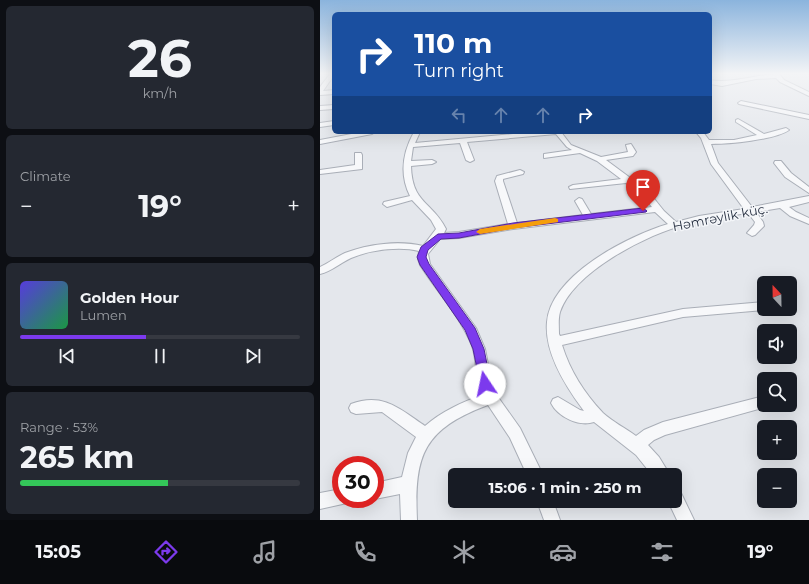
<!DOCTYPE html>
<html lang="en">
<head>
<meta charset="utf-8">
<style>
	body { margin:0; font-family:Montserrat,sans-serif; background:#242831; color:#f1f3f6; height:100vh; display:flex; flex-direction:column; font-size:15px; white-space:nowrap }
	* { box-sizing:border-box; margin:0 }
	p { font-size:13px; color:#9ea1a6 }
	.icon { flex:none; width:22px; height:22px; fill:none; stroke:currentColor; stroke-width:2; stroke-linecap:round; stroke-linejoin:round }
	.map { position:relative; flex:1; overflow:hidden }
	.side { display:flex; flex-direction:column; gap:6px; padding:6px; background:#0d0f14; width:320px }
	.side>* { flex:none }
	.hud { position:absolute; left:12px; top:12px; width:380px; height:122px; border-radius:6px; box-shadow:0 4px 16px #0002; background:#1a4fa0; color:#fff; overflow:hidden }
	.needle { width:26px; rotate:338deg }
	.tools { position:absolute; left:437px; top:276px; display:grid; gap:8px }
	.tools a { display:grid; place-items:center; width:40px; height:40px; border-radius:6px; background:#171b24; box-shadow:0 4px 16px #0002; font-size:20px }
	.speed { position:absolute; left:12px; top:456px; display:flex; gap:8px; font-size:20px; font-weight:700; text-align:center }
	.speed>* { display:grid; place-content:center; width:52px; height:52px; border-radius:50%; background:#171b24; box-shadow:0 4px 16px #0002; line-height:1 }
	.speed .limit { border:6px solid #d22; background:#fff; color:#111 }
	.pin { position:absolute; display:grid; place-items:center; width:34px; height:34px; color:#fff; margin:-41px -17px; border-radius:50% 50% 50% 0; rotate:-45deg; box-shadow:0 0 4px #0007 }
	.pin .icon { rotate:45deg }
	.me { position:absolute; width:44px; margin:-22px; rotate:349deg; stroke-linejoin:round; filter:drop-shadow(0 0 3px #0008) }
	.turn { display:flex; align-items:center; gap:14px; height:84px; padding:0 16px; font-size:18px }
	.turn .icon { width:52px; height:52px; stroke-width:2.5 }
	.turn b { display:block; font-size:28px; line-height:34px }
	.lanes { display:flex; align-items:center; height:38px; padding:0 16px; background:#0003; justify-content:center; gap:20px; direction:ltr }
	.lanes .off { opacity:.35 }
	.big { font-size:30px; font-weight:700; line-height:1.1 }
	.side .widget { flex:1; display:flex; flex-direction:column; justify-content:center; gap:6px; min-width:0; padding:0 14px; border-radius:6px; background:#242831 }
	.side .dial { align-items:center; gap:0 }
	.dial b { font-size:52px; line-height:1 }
	.song { display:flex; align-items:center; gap:12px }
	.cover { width:48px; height:48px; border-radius:6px; background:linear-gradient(135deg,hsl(250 70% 55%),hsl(140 70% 35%)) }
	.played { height:4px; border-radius:2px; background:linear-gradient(90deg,#7c3aed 45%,#363941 45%) }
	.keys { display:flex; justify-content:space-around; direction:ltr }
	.heat { display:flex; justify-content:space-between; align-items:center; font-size:22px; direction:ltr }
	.charge { height:6px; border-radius:3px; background:linear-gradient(90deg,#34c759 53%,#363941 0) }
	.trip { position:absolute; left:128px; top:468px; width:234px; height:40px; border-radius:6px; background:#171b24; box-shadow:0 4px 16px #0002; font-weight:700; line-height:40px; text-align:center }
	.tab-bar { display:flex; height:64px; justify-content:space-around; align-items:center; background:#090b0e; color:#9ea1a6 }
	.tab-bar .icon { width:28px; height:28px }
	.tab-bar .on { color:#7c3aed }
	.tab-bar b { font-size:18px; color:#f1f3f6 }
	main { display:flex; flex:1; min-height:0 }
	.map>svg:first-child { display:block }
</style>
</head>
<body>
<main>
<section class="side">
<div class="widget dial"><b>26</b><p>km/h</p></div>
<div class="widget"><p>Climate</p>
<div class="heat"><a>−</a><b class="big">19°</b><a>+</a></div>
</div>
<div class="widget">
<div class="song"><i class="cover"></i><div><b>Golden Hour</b><p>Lumen</p></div></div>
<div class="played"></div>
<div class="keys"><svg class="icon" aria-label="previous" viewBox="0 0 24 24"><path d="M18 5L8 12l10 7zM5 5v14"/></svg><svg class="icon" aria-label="pause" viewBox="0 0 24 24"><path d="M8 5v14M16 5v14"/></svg><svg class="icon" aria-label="next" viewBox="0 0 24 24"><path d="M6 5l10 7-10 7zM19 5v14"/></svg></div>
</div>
<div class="widget"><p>Range · 53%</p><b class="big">265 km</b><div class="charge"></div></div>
</section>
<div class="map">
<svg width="489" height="520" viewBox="0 0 489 520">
	<rect width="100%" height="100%" fill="#e4e7ec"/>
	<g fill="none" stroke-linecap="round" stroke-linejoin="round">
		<g stroke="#a9aeb7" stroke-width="2">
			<g id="minor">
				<polygon points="10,74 14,75 3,91 14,90 14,94 0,95 0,87"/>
				<path d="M459,74L464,80L489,92V96L460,82L456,78L436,79L402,86L390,84V80C412,84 438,74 459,74Z"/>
				<polygon points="421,101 489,115 489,119 419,104 418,103"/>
				<polygon points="14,105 14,109 0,110 0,106"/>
				<path d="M418,119L444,134L466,128L469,130C455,140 408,144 391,144L398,163L432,207L489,196V202L469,207L476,212L489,218V224L470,216L460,208L436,212L443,222L444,226L435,235L432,236L427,233L434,225L435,222L428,213C408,216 387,219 367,224C328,234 254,271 240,312C238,319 239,327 239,334L240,336L363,309L444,302V309H448L444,310L363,317L242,345C250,371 265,394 283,413C293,422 305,428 316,436L324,430L343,422L444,396V405H450L449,406L345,435L334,440L328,445L339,457L350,475H332L316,455L274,422C259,427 238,417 231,403L233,399L238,397L260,410L264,411C246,387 224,353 227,322C231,275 308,236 348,224L335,212L193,229L139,238L120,239L108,254L110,264L156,328L165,349L173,390L200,428L223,475H207L190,438L168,405C104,429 94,454 97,520H81L80,494L55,499V483L82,477L88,453L96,437L62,412L36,414L31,412L29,408L31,404C63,392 80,409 105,426C122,411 141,403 162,395C154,380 158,362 152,346C140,316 117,292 100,265L98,259L99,251C79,246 50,250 31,258C20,263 12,271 0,274V267C9,263 16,257 25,253C48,244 79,240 103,246L116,229L111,220L92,200L67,207L63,204L64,202L90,196C79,174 83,152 94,132H100L95,143L214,132H241L251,145L281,157L308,152L306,145L311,144L316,152L313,156L286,160L328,191L344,211L356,222L379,216L424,209L391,164L381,138L376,132H383L389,140H414L437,135L416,122V120ZM236,134L247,147L252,150L224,154V158L260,153L277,161L301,179L253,185L249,187L250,189L306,183L322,195L332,207L271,214L262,199L259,198L255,201L263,215L197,223L183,181V179L203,174L204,172L200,170L177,176L175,181L188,224L139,232L124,233L126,229C112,201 92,204 91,166L112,164L116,162L112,160L91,161L93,147L140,143L146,160L150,162L154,160L147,142Z"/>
				<polygon points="14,121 14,125 0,127 0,123"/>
				<polygon points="42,132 55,132 52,134 0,144 0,140"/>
				<polygon points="35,153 41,153 42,155 42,169 0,174 0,170 35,165"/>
				<polygon points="455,161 461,161 471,173 489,187 489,193 465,177 454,163"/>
				<polygon points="21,489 21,499 28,499 27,503 0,509 0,493"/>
				<polygon points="355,491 361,493 374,520 357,520 348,501 355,501"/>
				<polygon points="217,501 233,501 240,520 224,520"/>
			</g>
		</g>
		<use href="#minor" fill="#f7f8fa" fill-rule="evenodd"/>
	</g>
	<linearGradient id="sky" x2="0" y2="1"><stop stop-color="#8bb4dd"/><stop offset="0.5" stop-color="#f3f4f6"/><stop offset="1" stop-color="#f3f4f6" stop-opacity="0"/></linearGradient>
	<rect width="489" height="147" fill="url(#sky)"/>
	<polygon fill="#7c3aed" stroke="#51269a" points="323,208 327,211 326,212 193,228 139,238 121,239 108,250 106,257 109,264 155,328 164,349 171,384 169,388 165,390 161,388 153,349 145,330 100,265 97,257 101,247 118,234 139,233 193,223"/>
	<polygon fill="#f59e0b" points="235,218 238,219 238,222 160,234 156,232 160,229"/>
	<g text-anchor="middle" stroke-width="3" stroke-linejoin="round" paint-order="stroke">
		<g font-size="13" fill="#2b3445" stroke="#f4f6f9">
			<text transform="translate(400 217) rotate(-11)" y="5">Həmrəylik küç.</text>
		</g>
	</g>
</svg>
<div class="tools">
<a><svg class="needle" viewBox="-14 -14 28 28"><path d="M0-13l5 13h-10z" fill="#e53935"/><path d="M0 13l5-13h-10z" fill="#9ea1a6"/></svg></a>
<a><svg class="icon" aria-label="sound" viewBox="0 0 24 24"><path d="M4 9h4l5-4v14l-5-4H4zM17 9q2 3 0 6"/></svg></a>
<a><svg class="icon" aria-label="search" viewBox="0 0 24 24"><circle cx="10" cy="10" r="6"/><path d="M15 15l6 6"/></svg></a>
<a>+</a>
<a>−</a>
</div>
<div class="speed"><div class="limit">30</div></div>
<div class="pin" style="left:323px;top:211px;background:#d93025"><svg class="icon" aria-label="arrive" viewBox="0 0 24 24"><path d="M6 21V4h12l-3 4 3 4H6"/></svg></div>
<svg class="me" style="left:165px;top:384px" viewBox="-20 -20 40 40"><circle r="19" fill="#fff"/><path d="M0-13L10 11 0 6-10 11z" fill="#7c3aed"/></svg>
<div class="trip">15:06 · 1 min · 250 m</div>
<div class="hud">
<div class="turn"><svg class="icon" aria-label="right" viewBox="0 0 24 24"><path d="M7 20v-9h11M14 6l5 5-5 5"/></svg><div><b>110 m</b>Turn right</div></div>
<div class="lanes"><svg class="icon off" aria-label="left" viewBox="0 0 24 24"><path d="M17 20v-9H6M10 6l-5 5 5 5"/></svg><svg class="icon off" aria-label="ahead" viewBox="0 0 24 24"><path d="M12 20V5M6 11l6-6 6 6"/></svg><svg class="icon off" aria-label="ahead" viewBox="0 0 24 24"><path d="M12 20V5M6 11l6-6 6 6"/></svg><svg class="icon" aria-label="right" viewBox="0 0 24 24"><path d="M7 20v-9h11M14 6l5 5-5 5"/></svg></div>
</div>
</div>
</main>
<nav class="tab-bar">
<b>15:05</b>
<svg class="icon on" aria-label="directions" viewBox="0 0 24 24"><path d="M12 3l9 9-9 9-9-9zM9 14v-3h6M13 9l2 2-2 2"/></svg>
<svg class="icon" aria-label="music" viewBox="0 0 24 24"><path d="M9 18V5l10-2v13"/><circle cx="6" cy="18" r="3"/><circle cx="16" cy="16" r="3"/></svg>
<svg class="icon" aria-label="phone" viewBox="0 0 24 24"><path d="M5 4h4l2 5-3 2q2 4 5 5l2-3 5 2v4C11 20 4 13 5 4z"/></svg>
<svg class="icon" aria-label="climate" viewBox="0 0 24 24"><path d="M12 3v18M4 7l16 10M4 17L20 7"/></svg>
<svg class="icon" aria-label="car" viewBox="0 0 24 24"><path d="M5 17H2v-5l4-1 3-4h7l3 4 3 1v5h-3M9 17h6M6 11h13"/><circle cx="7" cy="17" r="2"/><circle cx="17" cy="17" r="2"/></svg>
<svg class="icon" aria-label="filters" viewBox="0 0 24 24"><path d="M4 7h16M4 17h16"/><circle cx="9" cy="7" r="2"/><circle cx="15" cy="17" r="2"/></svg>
<b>19°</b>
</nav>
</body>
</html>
